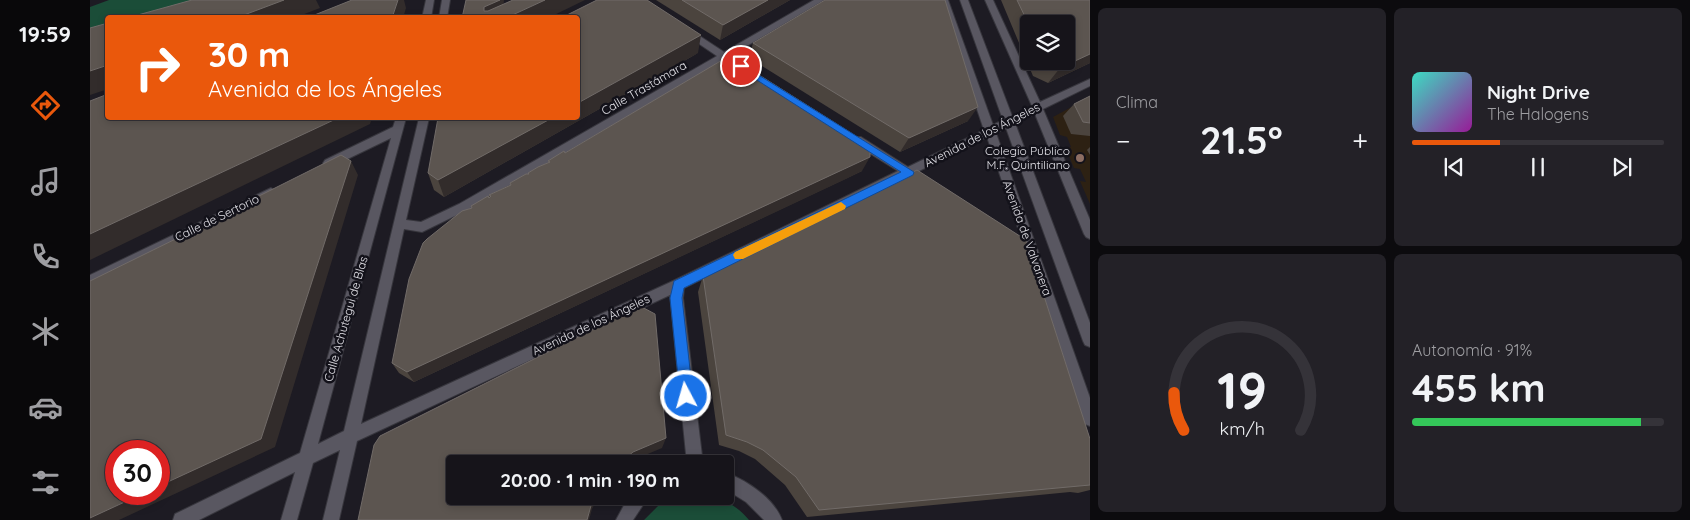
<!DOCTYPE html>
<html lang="es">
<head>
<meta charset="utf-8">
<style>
	body { margin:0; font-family:Quicksand,sans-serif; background:#232127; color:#f1f3f6; height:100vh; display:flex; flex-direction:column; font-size:19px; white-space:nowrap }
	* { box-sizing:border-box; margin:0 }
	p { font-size:16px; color:#9e9ea2 }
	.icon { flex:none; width:28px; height:28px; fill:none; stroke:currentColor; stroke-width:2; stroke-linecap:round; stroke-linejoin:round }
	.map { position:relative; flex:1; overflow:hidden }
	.drawer { display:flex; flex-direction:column; gap:8px; padding:8px; background:#0c0b0e; width:600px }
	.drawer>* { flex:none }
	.top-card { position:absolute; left:15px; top:15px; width:475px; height:105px; border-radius:5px; box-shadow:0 2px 8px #0003,0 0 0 1px #353339; background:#ea580c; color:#fff; overflow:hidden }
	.buttons { position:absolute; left:930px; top:15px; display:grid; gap:10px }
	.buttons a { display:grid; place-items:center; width:55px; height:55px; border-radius:5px; background:#16141a; box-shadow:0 2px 8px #0003,0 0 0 1px #353339; font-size:25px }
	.speed { position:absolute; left:15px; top:440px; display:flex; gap:10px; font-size:25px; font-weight:700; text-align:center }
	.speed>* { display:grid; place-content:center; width:65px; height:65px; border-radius:50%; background:#16141a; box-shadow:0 2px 8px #0003,0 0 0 1px #353339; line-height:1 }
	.speed .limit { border:8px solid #d22; background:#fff; color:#111 }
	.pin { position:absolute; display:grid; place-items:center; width:42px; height:42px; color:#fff; margin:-21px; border:2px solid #fff; border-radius:50%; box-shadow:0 1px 5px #0007 }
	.me { position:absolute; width:55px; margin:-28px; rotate:354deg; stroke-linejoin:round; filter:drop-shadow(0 0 4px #0008) }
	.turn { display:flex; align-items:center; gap:18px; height:105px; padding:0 20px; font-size:22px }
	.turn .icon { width:65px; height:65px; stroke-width:2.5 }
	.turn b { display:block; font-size:35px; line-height:42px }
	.big { font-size:38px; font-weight:800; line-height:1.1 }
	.drawer .widget { flex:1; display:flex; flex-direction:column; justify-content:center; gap:8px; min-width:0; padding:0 18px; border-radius:8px; background:#232127 }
	.drawer .dial { align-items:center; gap:0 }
	.dial svg { height:130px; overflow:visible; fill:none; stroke:#353339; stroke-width:7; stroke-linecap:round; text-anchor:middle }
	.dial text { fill:#f1f3f6; stroke:none }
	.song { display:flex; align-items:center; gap:15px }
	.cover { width:60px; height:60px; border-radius:8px; background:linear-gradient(135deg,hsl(170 70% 55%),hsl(300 70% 35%)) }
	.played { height:5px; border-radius:2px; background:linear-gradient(90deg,#ea580c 35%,#353339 35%) }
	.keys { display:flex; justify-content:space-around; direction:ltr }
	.heat { display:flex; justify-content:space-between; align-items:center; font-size:28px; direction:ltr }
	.charge { height:8px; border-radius:4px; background:linear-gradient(90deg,#34c759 91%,#353339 0) }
	.drawer .tiles { flex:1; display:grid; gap:8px; grid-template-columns:repeat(2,1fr) }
	.trip { position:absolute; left:356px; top:455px; width:288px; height:50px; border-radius:5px; background:#16141a; box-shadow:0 2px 8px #0003,0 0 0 1px #353339; font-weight:800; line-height:50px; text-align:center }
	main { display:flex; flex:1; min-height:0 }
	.tabs { display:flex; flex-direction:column; width:90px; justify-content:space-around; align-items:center; background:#09080a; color:#9e9ea2 }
	.tabs .icon { width:35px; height:35px }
	.tabs .selected { color:#ea580c }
	.tabs b { font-size:22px; color:#f1f3f6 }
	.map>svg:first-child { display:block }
</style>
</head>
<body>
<main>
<nav class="tabs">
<b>19:59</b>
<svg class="icon selected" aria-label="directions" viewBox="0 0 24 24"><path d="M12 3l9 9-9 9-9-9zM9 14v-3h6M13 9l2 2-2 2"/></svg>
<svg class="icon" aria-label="music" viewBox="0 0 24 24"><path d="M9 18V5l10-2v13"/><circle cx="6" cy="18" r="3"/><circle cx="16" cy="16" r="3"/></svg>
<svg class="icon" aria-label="phone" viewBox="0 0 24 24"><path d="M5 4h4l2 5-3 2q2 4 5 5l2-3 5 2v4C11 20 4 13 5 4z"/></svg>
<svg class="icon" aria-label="climate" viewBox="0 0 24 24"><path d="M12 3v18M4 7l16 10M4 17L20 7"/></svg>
<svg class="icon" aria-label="car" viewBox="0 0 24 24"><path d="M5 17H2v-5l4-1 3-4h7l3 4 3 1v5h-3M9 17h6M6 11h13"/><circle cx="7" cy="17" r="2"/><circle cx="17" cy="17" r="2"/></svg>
<svg class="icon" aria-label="filters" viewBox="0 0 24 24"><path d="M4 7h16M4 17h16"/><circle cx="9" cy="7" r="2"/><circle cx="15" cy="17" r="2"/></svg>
</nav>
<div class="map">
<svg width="1000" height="520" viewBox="0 0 1000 520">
	<rect width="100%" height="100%" fill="#1d1b23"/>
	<polygon fill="#2d2113" points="1000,97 1000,204 990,181 996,182 990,169 984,168 975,147 981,147 977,137 970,135 963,117"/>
	<g fill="#1b4d38">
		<polygon points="19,0 123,0 58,17 18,18 17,28 0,32 0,7"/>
		<path d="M586,496C617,496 637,494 659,520H554L573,501Z"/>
	</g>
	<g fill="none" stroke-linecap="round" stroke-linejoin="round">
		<g stroke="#37363d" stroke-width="2">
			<g id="street">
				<polygon points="336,0 344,0 341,18 332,18"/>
				<polygon points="352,0 360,0 357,18 349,18"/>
				<polygon points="724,0 734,0 640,56 645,60 643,62 640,63 634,60 377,210 332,232 314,229 271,424 583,281 808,171 763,143 762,140 763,137 771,137 818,167 894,130 850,0 858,0 903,125 913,120 870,0 878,0 922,116 942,106 895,0 903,0 950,102 1000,79 1000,86 953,109 1000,220 1000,239 996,237 994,234 945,114 925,123 1000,323 1000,347 995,345 993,341 916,128 906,133 1000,398 1000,426 995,424 993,419 897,137 827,172 830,176 828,179 824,180 817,177 594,288 593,298 613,464 597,464 580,295 267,441 249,520 233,520 250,450 223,463 207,520 191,520 205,472 109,520 83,520 85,514 210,453 301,138 243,166 235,166 233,163 235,160 303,127 306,118 316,118 228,444 254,431 329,118 339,118 316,220 331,222 369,204 627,56 593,33 593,29 599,29 634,52"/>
				<polygon points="181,188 187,192 185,195 0,286 0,275"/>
				<path d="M635,472C657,481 683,497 692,520H674L656,502L635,489Z"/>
				<polygon points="539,496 559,496 543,520 526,520"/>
			</g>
		</g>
		<use href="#street" fill="#595761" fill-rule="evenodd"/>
	</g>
	<g fill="#4b443e" fill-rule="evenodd">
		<polygon points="566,0 700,0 630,40"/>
		<path d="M911,0H1000V63L958,83L943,76ZM939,24L976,61H939Z"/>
		<polygon points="663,43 878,121 810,152 659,58"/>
		<polygon points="608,53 354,197 344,190 338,173"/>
		<polygon points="1000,96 1000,136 981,134 973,116 984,104"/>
		<polygon points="1000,147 1000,155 997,150"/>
		<polygon points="475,153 772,171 324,382 309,373 302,363 382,208 399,198 399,195 420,185 420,183 438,174 438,173 458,163 458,161"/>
		<polygon points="613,276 1000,439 1000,490 988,493 980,492 717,517 695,485 665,459 649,451 629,445 608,292"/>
	</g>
	<g fill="#322c2b">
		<polygon points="194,0 226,0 230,8 204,18 146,18"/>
		<polygon points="308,0 314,0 316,8 313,18 302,18"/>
		<polygon points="410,0 414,0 412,18 394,11 394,7"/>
		<polygon points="455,0 495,0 458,18 416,18"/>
		<polygon points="678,0 700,0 630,40 633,25"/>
		<polygon points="611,35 608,53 354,197 348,180 462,118 488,118 488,103"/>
		<polygon points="1000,54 1000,63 958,83 970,68"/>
		<polygon points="18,65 18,89 0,95 0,71"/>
		<polygon points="888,107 878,121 810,152 819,138"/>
		<polygon points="248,118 282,118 280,124 0,260 0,234"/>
		<polygon points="780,157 772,171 758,178 324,382 317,372"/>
		<polygon points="261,161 268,175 185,447 29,520 0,520 0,518 52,494 69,494 69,486"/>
		<polygon points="576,438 572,448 541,461 537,464 529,464 543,452"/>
		<polygon points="505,496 509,496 502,509 499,520 497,520 502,502"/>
	</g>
	<g fill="#5c5550" stroke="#716b68">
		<polygon points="102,0 194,0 146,18 37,18"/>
		<polygon points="262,0 308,0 302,18 217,18"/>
		<polygon points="376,0 410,0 394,7 394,11 398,11 423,0 455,0 416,18 372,18"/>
		<polygon points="507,0 557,0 611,35 488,103 488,18 471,18"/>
		<polygon points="592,0 678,0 633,25"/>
		<polygon points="735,0 855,0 888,107 819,138 663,43"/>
		<polygon points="927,0 1000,0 1000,54 970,68 956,61 976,61 976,24 939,24 939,25"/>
		<polygon points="18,23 18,65 0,71 0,28"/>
		<polygon points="639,56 780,145 780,157 317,372 302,363 319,279 333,243 337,239 372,211 382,208 381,206 398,196 399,198 401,196 399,195 421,185 420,183 436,174 439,174 438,173 448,167 460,162 458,161 474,151 475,153"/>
		<polygon points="18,94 18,118 248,118 0,234 0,101"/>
		<polygon points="1000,96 1000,123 993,122 984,104"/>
		<polygon points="348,118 462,118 348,180 338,173"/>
		<polygon points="251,155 261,161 171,439 69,486 69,451 26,451 26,494 52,494 0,518 0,281 165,200 165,198"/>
		<polygon points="827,170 936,240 1000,439 1000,485 729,510 706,477 673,450 657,442 636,435 613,276"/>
		<polygon points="550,306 565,314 576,438 543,452 529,464 365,464 365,496 505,496 502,502 497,520 268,520 284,445 290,436"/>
	</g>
	<polygon fill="#1a73e8" stroke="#114b97" points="651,64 824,172 823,175 594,288 592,298 603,396 601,401 596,403 592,401 590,396 580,298 584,281 811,172 648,68 647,66"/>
	<polygon fill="#f59e0b" points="751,202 756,206 755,209 653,259 645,259 643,255 645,252"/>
	<circle fill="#8d6e63" stroke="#13121a" stroke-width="2" cx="990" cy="158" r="5"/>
	<g text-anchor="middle" stroke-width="5" stroke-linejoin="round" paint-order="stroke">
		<g font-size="12" fill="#e3e2e8" stroke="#13121a">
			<text transform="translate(554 88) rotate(-30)" y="4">Calle Trastámara</text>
			<text transform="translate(892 135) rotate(-27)" y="4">Avenida de los Ángeles</text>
			<text transform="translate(127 218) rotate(-26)" y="4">Calle de Sertorio</text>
			<text transform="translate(937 238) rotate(70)" y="4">Avenida de Valvanera</text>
			<text transform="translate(256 319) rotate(-74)" y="4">Calle Achutegui de Blas</text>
			<text transform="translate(501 325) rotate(-25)" y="4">Avenida de los Ángeles</text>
		</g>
		<g font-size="12" fill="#e3e2e8" stroke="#13121a" text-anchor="end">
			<text x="980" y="155">Colegio Público<tspan x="980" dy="14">M.F. Quintiliano</tspan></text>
		</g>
	</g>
</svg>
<div class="buttons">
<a><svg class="icon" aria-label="layers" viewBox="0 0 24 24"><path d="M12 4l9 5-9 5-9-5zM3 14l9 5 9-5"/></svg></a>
</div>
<div class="speed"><div class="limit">30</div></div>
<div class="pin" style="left:651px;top:66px;background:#d93025"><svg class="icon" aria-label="arrive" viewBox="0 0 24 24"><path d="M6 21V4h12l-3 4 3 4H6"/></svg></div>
<svg class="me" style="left:596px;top:396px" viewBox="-20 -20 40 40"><circle r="17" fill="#1a73e8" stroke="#fff" stroke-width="3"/><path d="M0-11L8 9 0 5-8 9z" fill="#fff"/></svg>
<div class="trip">20:00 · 1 min · 190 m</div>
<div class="top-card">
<div class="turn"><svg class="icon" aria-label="right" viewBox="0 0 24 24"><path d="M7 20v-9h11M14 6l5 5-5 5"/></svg><div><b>30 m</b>Avenida de los Ángeles</div></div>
</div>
</div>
<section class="drawer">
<div class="tiles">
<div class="widget"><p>Clima</p>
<div class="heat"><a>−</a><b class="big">21.5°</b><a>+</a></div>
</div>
<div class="widget">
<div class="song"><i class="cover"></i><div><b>Night Drive</b><p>The Halogens</p></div></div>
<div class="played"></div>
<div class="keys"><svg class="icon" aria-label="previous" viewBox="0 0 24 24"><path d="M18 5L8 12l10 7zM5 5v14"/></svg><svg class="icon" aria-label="pause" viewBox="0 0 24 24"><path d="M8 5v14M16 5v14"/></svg><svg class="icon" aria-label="next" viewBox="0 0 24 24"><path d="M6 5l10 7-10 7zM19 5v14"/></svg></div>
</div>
<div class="widget dial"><svg viewBox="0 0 100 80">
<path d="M14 69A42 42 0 1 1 86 69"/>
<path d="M14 69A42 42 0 0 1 8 46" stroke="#ea580c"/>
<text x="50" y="56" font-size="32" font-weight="700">19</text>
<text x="50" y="72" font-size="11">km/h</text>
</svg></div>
<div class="widget"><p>Autonomía · 91%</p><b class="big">455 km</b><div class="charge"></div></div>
</div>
</section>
</main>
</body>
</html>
